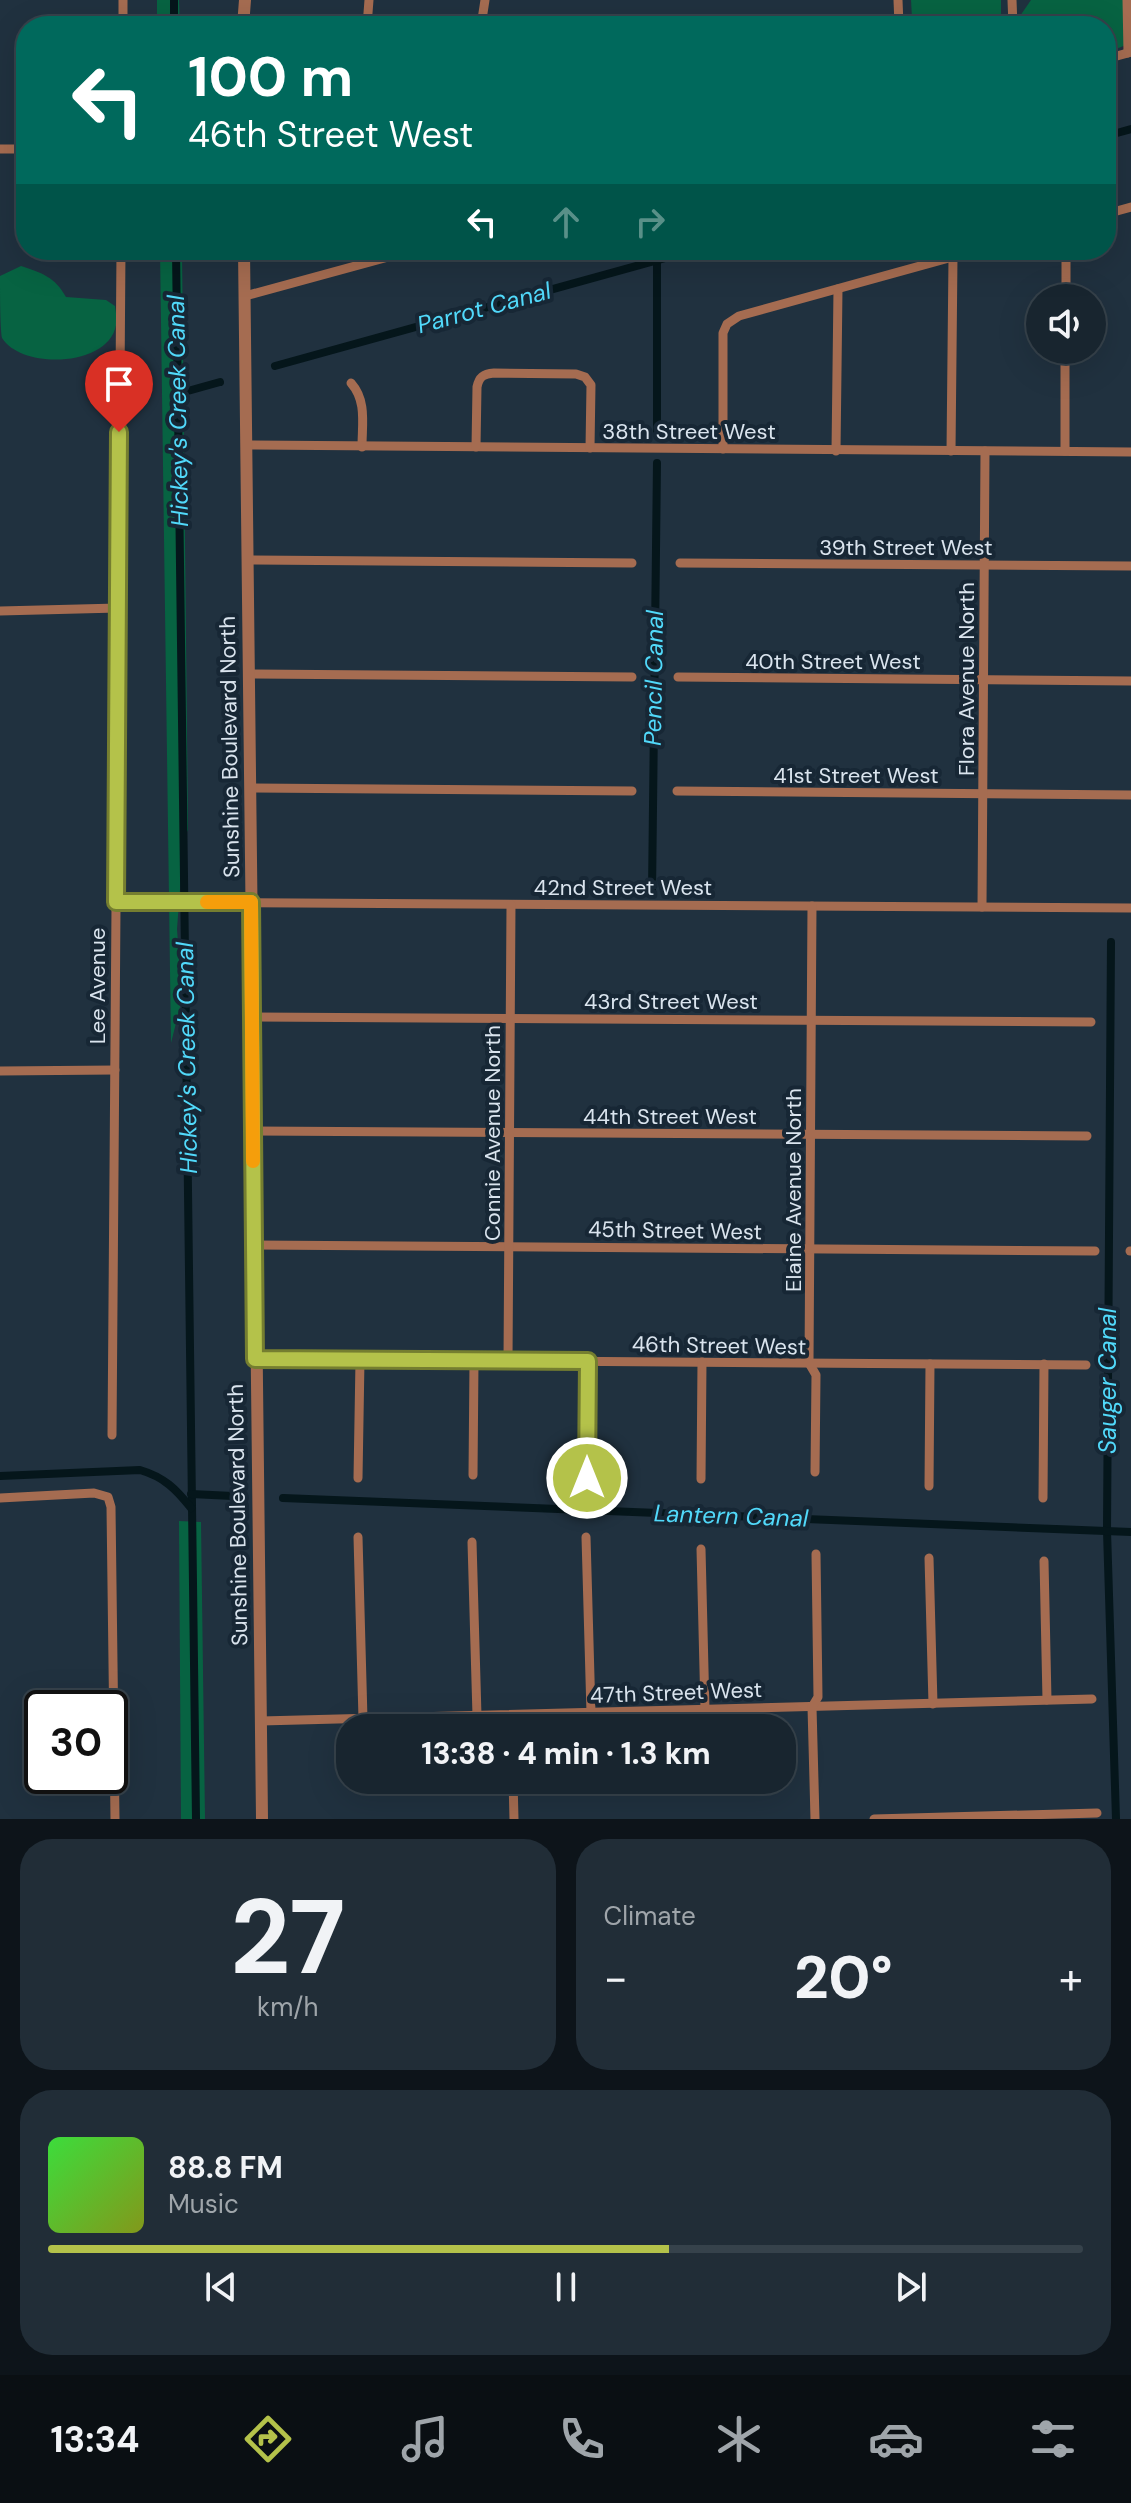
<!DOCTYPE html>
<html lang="en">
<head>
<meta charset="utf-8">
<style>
	body { margin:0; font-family:"DM Sans",sans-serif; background:#212d37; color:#f1f3f6; height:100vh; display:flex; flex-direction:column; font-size:30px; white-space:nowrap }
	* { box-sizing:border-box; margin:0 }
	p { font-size:26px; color:#9fa5aa }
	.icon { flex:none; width:44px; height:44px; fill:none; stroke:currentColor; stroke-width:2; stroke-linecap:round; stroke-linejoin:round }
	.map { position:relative; height:1819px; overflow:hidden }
	.panel { display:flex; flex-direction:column; gap:20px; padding:20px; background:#0d141a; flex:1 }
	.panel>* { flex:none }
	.top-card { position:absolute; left:16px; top:16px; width:1100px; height:244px; border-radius:32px; box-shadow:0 8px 32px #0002,0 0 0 2px #36424b; background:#00695c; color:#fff; overflow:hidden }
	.controls { position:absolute; left:1026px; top:284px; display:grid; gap:16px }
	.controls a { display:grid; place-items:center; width:80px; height:80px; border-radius:50%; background:#18252f; box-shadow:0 8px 32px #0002,0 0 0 2px #36424b; font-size:40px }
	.speed { position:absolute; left:24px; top:1690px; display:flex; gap:16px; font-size:40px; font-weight:700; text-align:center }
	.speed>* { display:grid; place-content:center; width:104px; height:104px; border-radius:50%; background:#18252f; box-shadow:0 8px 32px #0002,0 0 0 2px #36424b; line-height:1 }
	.speed .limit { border:4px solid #111; border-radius:12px; background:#fff; color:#111 }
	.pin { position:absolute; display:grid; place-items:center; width:68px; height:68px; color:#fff; margin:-82px -34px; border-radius:50% 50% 50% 0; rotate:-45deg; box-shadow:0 0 8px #0007 }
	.pin .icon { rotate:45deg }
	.me { position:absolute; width:88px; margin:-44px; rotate:0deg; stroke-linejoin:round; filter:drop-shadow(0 0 6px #0008) }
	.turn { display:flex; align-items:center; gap:28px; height:168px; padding:0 40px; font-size:36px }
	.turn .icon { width:104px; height:104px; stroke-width:2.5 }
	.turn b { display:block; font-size:56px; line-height:68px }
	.lanes { display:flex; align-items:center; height:76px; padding:0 40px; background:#0003; justify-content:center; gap:40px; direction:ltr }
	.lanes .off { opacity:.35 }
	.big { font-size:60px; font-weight:800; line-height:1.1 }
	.panel .card { flex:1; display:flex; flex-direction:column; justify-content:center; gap:12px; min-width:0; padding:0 28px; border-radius:32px; background:#212d37 }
	.panel .dial { align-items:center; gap:0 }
	.dial b { font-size:104px; line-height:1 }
	.song { display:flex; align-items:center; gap:24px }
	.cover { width:96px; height:96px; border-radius:12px; background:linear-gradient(135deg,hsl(120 70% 55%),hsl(70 70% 35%)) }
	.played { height:8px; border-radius:4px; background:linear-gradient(90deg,#b4c24a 60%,#36424b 60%) }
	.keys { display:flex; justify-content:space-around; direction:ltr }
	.heat { display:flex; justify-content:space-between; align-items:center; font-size:44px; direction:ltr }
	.panel .tiles { flex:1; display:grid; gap:20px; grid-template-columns:1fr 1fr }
	.card:last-child { grid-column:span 2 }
	.trip { position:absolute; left:336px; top:1714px; width:460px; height:80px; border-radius:32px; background:#18252f; box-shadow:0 8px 32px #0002,0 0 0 2px #36424b; font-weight:800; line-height:80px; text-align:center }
	.tab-bar { display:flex; height:128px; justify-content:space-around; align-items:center; background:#0a0f13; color:#9fa5aa }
	.tab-bar .icon { width:56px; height:56px }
	.tab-bar .selected { color:#b4c24a }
	.tab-bar b { font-size:36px; color:#f1f3f6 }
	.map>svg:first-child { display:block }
</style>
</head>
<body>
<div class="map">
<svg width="1131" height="1819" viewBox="0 0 1131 1819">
	<rect width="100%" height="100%" fill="#20313f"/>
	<g fill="#076342">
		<polygon points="157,0 179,0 180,26 157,26"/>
		<polygon points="911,0 1001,0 1001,19 912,18"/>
		<polygon points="1031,0 1127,0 1131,43 1106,53 1106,26 1013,26"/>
		<polygon points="1106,80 1120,135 1106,140"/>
		<polygon points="160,250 182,250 188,830 184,837 177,929 182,999 171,1043"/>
		<path d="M21,266C42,273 55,277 66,297L106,300L115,306C116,312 117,320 116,325C109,367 22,370 2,338C0,327 0,290 0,276Z"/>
		<polygon points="179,1521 201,1522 205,1819 181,1819"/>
	</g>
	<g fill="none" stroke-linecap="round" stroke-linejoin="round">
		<g stroke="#05161b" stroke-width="8">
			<polyline points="174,0 174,26"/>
			<polyline points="1106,136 1131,129"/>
			<polyline points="176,250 196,1819"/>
			<polyline points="657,260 657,434"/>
			<polyline points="275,366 694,250"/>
			<polyline points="177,394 220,382"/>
			<polyline points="652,893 657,463"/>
			<polyline points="1111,942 1107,1531 1116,1819"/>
			<path d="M0,1476L140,1470C164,1477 176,1489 191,1508"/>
			<polyline points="191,1494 233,1496"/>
			<polyline points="283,1498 1131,1532"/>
		</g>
		<g stroke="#a56c51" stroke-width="9">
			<polyline points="898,0 899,25"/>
			<polyline points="1012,0 1013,26"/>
			<polyline points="1127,0 1128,53"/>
			<polyline points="123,26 123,0"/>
			<polyline points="367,26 369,0"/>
			<polyline points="481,26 485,0"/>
			<polyline points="635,26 898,22"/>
			<polyline points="1106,59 1131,52"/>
			<polyline points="0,149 26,149"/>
			<polyline points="1106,214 1131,207"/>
			<polyline points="245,296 414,250"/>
			<polyline points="1066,298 1066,250"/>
			<path d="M351,383C367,401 362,424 362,447"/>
			<polyline points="246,445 1131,452"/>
			<path d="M476,447L477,387C479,377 483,374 494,373L576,374L585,377L591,385L590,448"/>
			<polyline points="723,449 723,333 727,324 739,316 978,250"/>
			<polyline points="836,451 838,289"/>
			<polyline points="951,451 953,257"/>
			<polyline points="1065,451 1065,350"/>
			<polyline points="247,560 632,563"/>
			<polyline points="680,563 1131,566"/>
			<polyline points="0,611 118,608"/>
			<polyline points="249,674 632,677"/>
			<polyline points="678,677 1131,681"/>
			<polyline points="250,788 632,791"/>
			<polyline points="677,791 1131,795"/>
			<polyline points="116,902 1131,908"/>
			<polyline points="812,906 809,1363 816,1375 815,1472"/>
			<polyline points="982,907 985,451"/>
			<polyline points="252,1017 1091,1022"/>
			<polyline points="0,1071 115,1070"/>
			<polyline points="253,1131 1087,1136"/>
			<polyline points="254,1245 1095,1251"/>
			<polyline points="1130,1251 1131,1251"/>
			<polyline points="255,1359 1086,1365"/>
			<polyline points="508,1361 511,905"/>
			<polyline points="112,1435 121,250"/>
			<polyline points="473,1475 474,1361"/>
			<polyline points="358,1478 360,1360"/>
			<polyline points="587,1478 588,1361"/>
			<polyline points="701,1479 702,1362"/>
			<polyline points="929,1486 930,1364"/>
			<polyline points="0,1498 94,1493 108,1497 111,1507 115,1819"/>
			<polyline points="1043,1498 1044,1364"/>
			<polyline points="358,1537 363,1719"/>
			<polyline points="586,1537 591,1713"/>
			<polyline points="472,1542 477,1716"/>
			<polyline points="701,1549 705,1710"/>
			<polyline points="929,1558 933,1704"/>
			<polyline points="1044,1561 1047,1700"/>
			<polyline points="261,1721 1092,1699"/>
			<polyline points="513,1780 514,1819"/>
			<polyline points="815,1819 812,1707 818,1697 816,1554"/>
			<polyline points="874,1819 1097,1813"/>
		</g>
		<g stroke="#a56c51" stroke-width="12">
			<polyline points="243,26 245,0"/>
			<polyline points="244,250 262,1819"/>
		</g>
	</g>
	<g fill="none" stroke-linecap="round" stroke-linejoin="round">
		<g stroke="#757e30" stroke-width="20">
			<polyline id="route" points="119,432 116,902 251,902 255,1359 588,1361 587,1478"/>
		</g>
		<use href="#route" stroke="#b4c24a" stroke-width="14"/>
		<polyline stroke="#f59e0b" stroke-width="14" points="207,902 251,902 253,1161"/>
	</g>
	<g text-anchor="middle" stroke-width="8" stroke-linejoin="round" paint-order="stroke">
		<g font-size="22" fill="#dae4ee" stroke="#172735">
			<text x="689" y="439">38th Street West</text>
			<text x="906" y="555">39th Street West</text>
			<text x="833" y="669">40th Street West</text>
			<text transform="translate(966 679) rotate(-90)" y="8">Flora Avenue North</text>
			<text transform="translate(229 747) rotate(-91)" y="8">Sunshine Boulevard North</text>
			<text x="856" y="783">41st Street West</text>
			<text x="623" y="895">42nd Street West</text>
			<text transform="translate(97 986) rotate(-90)" y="8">Lee Avenue</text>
			<text x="671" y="1009">43rd Street West</text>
			<text x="670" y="1124">44th Street West</text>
			<text transform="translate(492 1133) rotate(-90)" y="8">Connie Avenue North</text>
			<text transform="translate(793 1190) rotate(-90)" y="8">Elaine Avenue North</text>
			<text transform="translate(675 1230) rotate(1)" y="8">45th Street West</text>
			<text transform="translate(719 1345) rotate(1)" y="8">46th Street West</text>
			<text transform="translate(237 1515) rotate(-91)" y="8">Sunshine Boulevard North</text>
			<text transform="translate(676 1692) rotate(-2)" y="8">47th Street West</text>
		</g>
		<g font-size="24" font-style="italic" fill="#51d9fa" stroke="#172735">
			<text transform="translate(484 308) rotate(-15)" y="8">Parrot Canal</text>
			<text transform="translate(178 411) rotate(-91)" y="8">Hickey's Creek Canal</text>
			<text transform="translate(654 678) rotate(-89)" y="8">Pencil Canal</text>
			<text transform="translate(187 1058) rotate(-91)" y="8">Hickey's Creek Canal</text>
			<text transform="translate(1108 1381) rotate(-90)" y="8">Sauger Canal</text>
			<text transform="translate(731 1516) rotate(2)" y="8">Lantern Canal</text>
		</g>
	</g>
</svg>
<div class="controls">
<a><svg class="icon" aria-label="sound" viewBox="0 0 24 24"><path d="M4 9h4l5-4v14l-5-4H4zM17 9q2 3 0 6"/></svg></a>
</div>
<div class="speed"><div class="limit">30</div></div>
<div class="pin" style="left:119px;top:432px;background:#d93025"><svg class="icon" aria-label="arrive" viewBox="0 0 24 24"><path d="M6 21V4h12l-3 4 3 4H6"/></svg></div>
<svg class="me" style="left:587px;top:1478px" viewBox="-20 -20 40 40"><circle r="17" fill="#b4c24a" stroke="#fff" stroke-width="3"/><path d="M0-11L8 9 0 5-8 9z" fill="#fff"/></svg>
<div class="trip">13:38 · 4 min · 1.3 km</div>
<div class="top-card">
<div class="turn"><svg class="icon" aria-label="left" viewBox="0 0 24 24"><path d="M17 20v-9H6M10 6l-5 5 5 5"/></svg><div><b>100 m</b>46th Street West</div></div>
<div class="lanes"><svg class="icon" aria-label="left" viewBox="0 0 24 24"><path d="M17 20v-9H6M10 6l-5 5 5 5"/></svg><svg class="icon off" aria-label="ahead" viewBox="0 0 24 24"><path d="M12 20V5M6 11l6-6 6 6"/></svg><svg class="icon off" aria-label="right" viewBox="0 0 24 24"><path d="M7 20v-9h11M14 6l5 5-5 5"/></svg></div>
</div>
</div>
<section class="panel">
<div class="tiles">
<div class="card dial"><b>27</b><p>km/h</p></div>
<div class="card"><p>Climate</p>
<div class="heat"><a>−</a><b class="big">20°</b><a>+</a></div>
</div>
<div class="card">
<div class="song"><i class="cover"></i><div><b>88.8 FM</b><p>Music</p></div></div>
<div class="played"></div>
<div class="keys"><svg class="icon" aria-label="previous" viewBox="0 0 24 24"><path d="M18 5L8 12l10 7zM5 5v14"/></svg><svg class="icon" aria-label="pause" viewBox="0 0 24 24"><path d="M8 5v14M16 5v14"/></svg><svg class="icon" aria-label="next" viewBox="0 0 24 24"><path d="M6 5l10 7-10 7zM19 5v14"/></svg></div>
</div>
</div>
</section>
<nav class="tab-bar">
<b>13:34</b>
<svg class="icon selected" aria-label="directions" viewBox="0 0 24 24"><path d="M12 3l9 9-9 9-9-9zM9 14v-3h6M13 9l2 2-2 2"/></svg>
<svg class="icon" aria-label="music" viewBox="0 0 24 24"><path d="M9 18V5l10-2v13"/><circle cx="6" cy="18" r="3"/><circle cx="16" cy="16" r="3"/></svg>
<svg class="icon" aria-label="phone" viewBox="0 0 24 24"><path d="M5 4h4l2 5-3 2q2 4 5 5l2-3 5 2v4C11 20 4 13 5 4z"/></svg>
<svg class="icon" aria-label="climate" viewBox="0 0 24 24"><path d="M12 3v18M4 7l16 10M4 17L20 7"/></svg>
<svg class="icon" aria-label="car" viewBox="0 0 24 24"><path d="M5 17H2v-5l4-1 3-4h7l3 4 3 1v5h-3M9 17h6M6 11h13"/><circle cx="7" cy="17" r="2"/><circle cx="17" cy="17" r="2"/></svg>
<svg class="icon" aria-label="filters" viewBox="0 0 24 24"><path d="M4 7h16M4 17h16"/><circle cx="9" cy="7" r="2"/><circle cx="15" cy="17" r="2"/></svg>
</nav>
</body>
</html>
